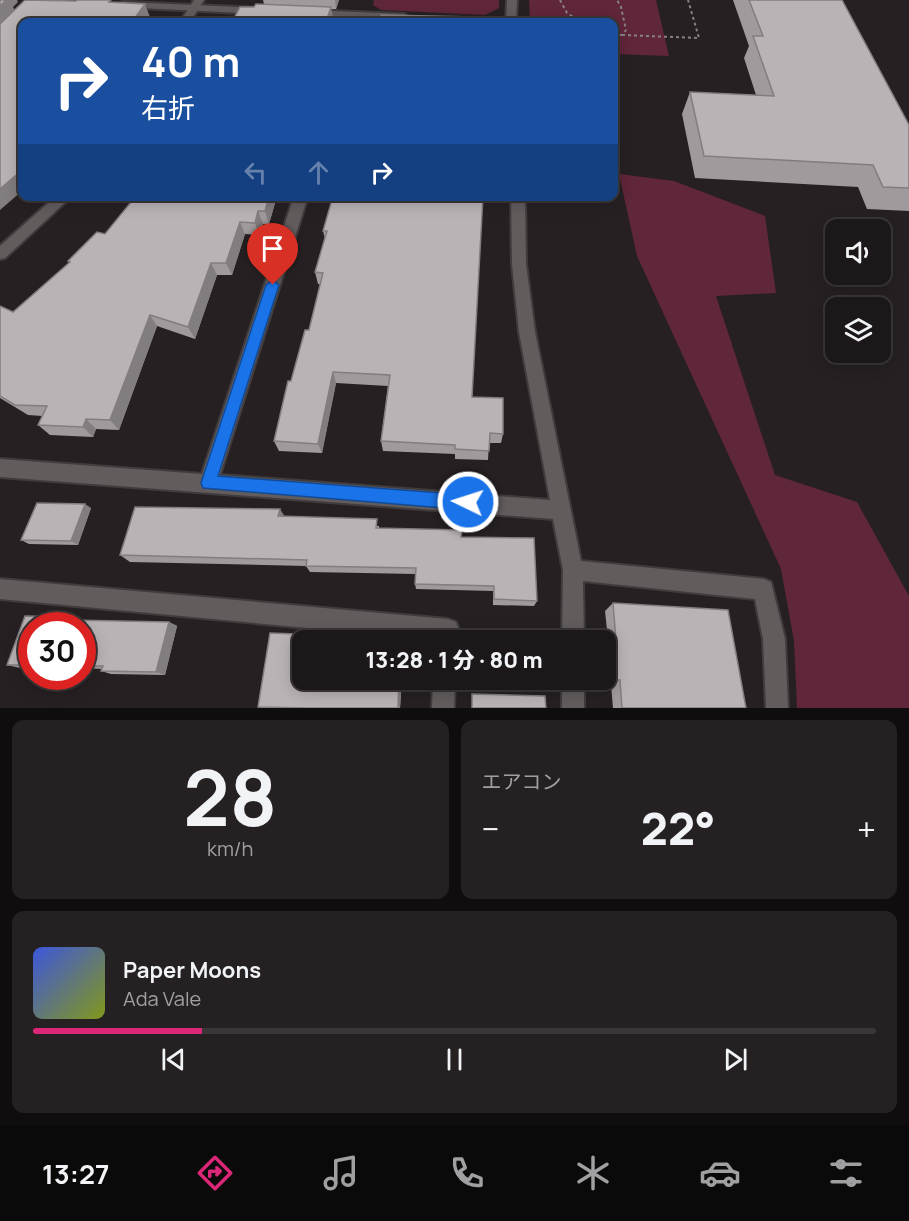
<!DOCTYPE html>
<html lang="ja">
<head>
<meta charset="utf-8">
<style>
	body { margin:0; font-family:Manrope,"Noto Sans JP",sans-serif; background:#252123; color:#f1f3f6; height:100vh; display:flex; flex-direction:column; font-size:22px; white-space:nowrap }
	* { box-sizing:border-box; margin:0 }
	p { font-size:20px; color:#a0a0a2 }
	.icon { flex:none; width:33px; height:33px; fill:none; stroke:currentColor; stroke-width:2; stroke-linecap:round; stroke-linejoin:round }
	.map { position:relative; height:708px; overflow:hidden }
	.sheet { display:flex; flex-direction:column; gap:12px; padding:12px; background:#0f0d0e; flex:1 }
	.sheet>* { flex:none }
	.top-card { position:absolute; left:18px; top:18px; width:600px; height:183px; border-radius:12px; box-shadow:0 3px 15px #0003,0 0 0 2px #3a3739; background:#1a4fa0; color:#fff; overflow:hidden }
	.tools { position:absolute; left:825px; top:219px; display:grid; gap:12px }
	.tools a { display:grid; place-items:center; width:66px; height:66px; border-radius:12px; background:#1c181a; box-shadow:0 3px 15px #0003,0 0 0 2px #3a3739; font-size:30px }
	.speed { position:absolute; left:18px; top:612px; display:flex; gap:12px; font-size:30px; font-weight:700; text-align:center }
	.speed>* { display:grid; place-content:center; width:78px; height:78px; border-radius:50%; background:#1c181a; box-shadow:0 3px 15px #0003,0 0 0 2px #3a3739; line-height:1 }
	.speed .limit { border:9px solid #d22; background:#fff; color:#111 }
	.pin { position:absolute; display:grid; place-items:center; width:51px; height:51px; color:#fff; margin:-62px -26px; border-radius:50% 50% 50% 0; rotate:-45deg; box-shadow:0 0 6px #0007 }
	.pin .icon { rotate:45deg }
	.me { position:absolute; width:66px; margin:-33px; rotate:274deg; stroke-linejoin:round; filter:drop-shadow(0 0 4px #0008) }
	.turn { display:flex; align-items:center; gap:21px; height:126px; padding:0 24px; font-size:27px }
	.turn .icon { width:78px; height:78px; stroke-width:2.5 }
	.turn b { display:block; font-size:42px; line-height:51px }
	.lanes { display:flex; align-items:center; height:57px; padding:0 24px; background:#0003; justify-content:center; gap:30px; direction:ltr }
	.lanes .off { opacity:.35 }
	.big { font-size:45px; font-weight:800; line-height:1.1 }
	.sheet .tile { flex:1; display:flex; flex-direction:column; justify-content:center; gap:9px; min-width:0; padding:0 21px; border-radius:12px; background:#252123 }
	.sheet .dial { align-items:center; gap:0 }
	.dial b { font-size:78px; line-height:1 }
	.song { display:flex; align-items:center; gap:18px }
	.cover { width:72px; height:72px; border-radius:9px; background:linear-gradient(135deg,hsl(230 70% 55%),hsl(70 70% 35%)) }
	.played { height:6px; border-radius:3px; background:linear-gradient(90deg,#db2777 20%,#3a3739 20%) }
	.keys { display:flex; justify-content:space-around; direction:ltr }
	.heat { display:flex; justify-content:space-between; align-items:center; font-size:33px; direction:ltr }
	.sheet .tiles { flex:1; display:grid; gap:12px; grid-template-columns:1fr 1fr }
	.tile:last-child { grid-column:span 2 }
	.trip { position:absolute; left:292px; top:630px; width:324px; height:60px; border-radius:12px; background:#1c181a; box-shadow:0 3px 15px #0003,0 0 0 2px #3a3739; font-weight:800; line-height:60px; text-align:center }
	.tabs { display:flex; height:96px; justify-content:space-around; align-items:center; background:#0b0a0a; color:#a0a0a2 }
	.tabs .icon { width:42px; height:42px }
	.tabs .current { color:#db2777 }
	.tabs b { font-size:27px; color:#f1f3f6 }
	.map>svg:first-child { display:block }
</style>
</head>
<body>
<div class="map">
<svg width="909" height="708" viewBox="0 0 909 708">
	<rect width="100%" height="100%" fill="#262022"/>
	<g fill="#602639">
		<polygon points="374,0 499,0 499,8 485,15 381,10 373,5"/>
		<polygon points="529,0 656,0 669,56 614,54 614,22 530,22"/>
		<polygon points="619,174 674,181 765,216 776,293 716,296 775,475 857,502 909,596 909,708 797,708 794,641 781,569 637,256"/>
	</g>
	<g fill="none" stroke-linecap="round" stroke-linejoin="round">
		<g stroke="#403b3c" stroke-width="4">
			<g id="minor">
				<polygon points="507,0 517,0 516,22 506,22"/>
				<polygon points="124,2 260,8 265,11 260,14 120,7 120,3"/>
				<polygon points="310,10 404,14 409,17 404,20 306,15 306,11"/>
				<polygon points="468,18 500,19 505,22 464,22 464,19"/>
				<polygon points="294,196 308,196 220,475 550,500 519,332 512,264 511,196 525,196 526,264 535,332 581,561 764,579 771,582 785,639 788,708 766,708 763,639 755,599 583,581 584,640 562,640 563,570 553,519 0,477 0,459 202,474"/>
				<polygon points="0,579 448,619 456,622 459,630 458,640 436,640 0,599"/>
				<polygon points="433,680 455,680 454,708 432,708"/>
				<rect x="562" y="680" width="22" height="28"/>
			</g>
		</g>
		<g stroke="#403b3c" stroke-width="4">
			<g id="tertiary">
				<polygon points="194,0 204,0 190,22 180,22"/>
				<polygon points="56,196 72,196 5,258 0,259 0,246"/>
			</g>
		</g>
		<g stroke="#878283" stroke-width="2" stroke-dasharray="3 3" stroke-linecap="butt">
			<polyline points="560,0 567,13 581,22"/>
			<polyline points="614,35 622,35 626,30 621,7 617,0"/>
			<polyline points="622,35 699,38 688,0"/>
		</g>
		<use href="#minor" fill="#625c5d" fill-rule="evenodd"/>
		<use href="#tertiary" fill="#625c5d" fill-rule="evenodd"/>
	</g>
	<g fill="#a09a9c">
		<polygon points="263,0 339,0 336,9 331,9 333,19 332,22 232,22 254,7 264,4"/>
		<polygon points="733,0 842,0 909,125 909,211 867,209 858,187 695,178 682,114 690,92 756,95 744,58 749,46"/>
		<polygon points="136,196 277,196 269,224 263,224 259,235 245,234 232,275 217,275 195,339 157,326 119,430 96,429 93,437 50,435 38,425 42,416 28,415 0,398 0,306 13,312 69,263 68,261 105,234"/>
		<polygon points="333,196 472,397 503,434 501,443 489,443 488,460 455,459 455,454 383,451 381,441 388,386 336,383 322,453 279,451 274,441 291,381 309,330 320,284 318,284 315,272 325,239 323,231"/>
		<polygon points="91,508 78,545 29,544 21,540"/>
		<polygon points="285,516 379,526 379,528 461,537 537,601 534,606 493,605 493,591 416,589 415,584 416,574 310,572 306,566 130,562 120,555"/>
		<polygon points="613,603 746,708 613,708 611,685 604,685 604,680 606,680 606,642 608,640 605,611"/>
		<polygon points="25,616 70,617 78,621 169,622 177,626 165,675 111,674 101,671 102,669 82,668 82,626 32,626 32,668 20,668 7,665"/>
		<polygon points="270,633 321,635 326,639 326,640 303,640 303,680 402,680 400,708 262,708 258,707"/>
	</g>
	<g fill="#827d7f">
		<polygon points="2,0 17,0 18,2 13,7 15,11 0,27 0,6"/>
		<polygon points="335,0 339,0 336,9"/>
		<polygon points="145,4 150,17 146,22 132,22"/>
		<polygon points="331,7 333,19 332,22 326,22"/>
		<polygon points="22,170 22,191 0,210 0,189"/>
		<polygon points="269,196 277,196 269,224 265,211"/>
		<polygon points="258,211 263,224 259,235 255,223"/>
		<polygon points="240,222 245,234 232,275 226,263"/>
		<polygon points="211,263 217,275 195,339 188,327"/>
		<polygon points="150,315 157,326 119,430 110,420"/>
		<polygon points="333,372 336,383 322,453 318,444"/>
		<polygon points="86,419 96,429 93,437 83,427"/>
		<polygon points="85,504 91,508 78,545 71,541"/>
		<polygon points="280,509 285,517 278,516"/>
		<polygon points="169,622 177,626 165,675 156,672"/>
		<polygon points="321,635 326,639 326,640 320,640"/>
		<polygon points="399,680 402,680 400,708 398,708"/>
	</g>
	<g fill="#bab3b5" stroke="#827d7f" stroke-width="1.5">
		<polygon points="0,0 6,0 0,6"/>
		<polygon points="25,0 76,1 77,0 111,0 109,2 145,4 132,22 22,22 22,170 0,189 0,24"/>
		<polygon points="749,0 842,0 909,125 909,188 883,187 873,165 704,156 690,92 774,96 753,36 763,36"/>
		<polygon points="256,4 331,7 326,22 232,22 240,7 254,7"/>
		<polygon points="381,15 476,17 475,20 490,21 490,22 380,22"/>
		<polygon points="136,196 269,196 265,211 258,211 255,223 240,222 226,263 211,263 188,327 150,315 110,420 86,419 83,427 38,425 47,406 15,405 0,396 0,306 13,312 70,262 68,261 97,232 105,234"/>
		<polygon points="333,196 483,196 472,397 503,398 503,434 490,433 489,451 455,449 455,445 381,441 390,375 333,372 318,444 274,441 288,381 291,381 305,330 309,330 323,273 315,272 327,231 323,231"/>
		<polygon points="37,503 85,504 71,541 21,540"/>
		<polygon points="135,507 280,509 278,516 377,519 376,528 462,530 461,537 534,538 537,601 494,599 494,586 415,584 416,568 306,566 307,560 120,555"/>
		<polygon points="613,603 728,610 746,708 622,708 620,680 612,680 609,640 616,640"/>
		<polygon points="25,616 70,617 69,620 169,622 156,672 101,671 103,666 82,666 82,626 32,626 32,665 7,665"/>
		<polygon points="270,633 321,635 320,640 303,640 303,680 399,680 398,708 311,708 258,707"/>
		<polygon points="472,694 545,696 546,708 472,708"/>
	</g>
	<polygon fill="#1a73e8" stroke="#114b97" stroke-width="1.5" points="273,280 279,285 218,476 468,495 474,497 476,502 474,508 468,510 203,488 201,483 266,285"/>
</svg>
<div class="tools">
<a><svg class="icon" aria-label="sound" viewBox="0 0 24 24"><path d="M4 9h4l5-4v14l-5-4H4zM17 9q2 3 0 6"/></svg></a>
<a><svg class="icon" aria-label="layers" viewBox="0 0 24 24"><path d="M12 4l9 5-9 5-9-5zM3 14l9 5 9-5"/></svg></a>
</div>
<div class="speed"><div class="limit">30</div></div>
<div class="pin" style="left:273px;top:285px;background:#d93025"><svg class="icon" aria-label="arrive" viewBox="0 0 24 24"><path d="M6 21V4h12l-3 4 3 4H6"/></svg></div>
<svg class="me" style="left:468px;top:502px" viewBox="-20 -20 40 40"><circle r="17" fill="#1a73e8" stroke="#fff" stroke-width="3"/><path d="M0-11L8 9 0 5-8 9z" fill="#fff"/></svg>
<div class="trip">13:28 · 1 分 · 80 m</div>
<div class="top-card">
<div class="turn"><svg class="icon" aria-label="right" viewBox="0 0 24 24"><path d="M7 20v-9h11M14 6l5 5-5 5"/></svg><div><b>40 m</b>右折</div></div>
<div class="lanes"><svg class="icon off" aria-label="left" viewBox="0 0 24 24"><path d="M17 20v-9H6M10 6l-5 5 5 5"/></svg><svg class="icon off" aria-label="ahead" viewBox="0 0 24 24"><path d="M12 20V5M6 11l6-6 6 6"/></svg><svg class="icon" aria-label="right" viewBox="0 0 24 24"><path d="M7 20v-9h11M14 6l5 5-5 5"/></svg></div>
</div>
</div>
<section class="sheet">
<div class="tiles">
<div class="tile dial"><b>28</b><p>km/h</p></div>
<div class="tile"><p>エアコン</p>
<div class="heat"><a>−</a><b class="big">22°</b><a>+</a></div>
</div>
<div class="tile">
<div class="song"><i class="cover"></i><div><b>Paper Moons</b><p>Ada Vale</p></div></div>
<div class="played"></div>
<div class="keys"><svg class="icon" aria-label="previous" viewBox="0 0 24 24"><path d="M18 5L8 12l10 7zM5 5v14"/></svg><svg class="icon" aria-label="pause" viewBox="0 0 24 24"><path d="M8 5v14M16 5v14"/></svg><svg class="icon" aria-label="next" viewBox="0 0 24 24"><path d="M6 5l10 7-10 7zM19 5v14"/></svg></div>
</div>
</div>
</section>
<nav class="tabs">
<b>13:27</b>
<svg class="icon current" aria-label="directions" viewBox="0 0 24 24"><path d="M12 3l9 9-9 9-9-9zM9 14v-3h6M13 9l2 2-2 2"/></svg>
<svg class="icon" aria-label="music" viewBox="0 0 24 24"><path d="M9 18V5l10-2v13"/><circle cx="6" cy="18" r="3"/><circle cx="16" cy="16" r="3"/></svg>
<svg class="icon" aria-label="phone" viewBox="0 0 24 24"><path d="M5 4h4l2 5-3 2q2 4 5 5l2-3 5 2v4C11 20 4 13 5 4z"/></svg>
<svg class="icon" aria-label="climate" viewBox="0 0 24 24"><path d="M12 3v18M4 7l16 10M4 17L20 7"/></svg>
<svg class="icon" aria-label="car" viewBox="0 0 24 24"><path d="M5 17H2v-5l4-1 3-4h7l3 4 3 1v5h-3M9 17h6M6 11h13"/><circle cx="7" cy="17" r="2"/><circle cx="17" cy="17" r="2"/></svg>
<svg class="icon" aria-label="filters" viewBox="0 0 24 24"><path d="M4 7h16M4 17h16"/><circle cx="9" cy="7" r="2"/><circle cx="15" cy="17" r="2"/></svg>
</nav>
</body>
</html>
